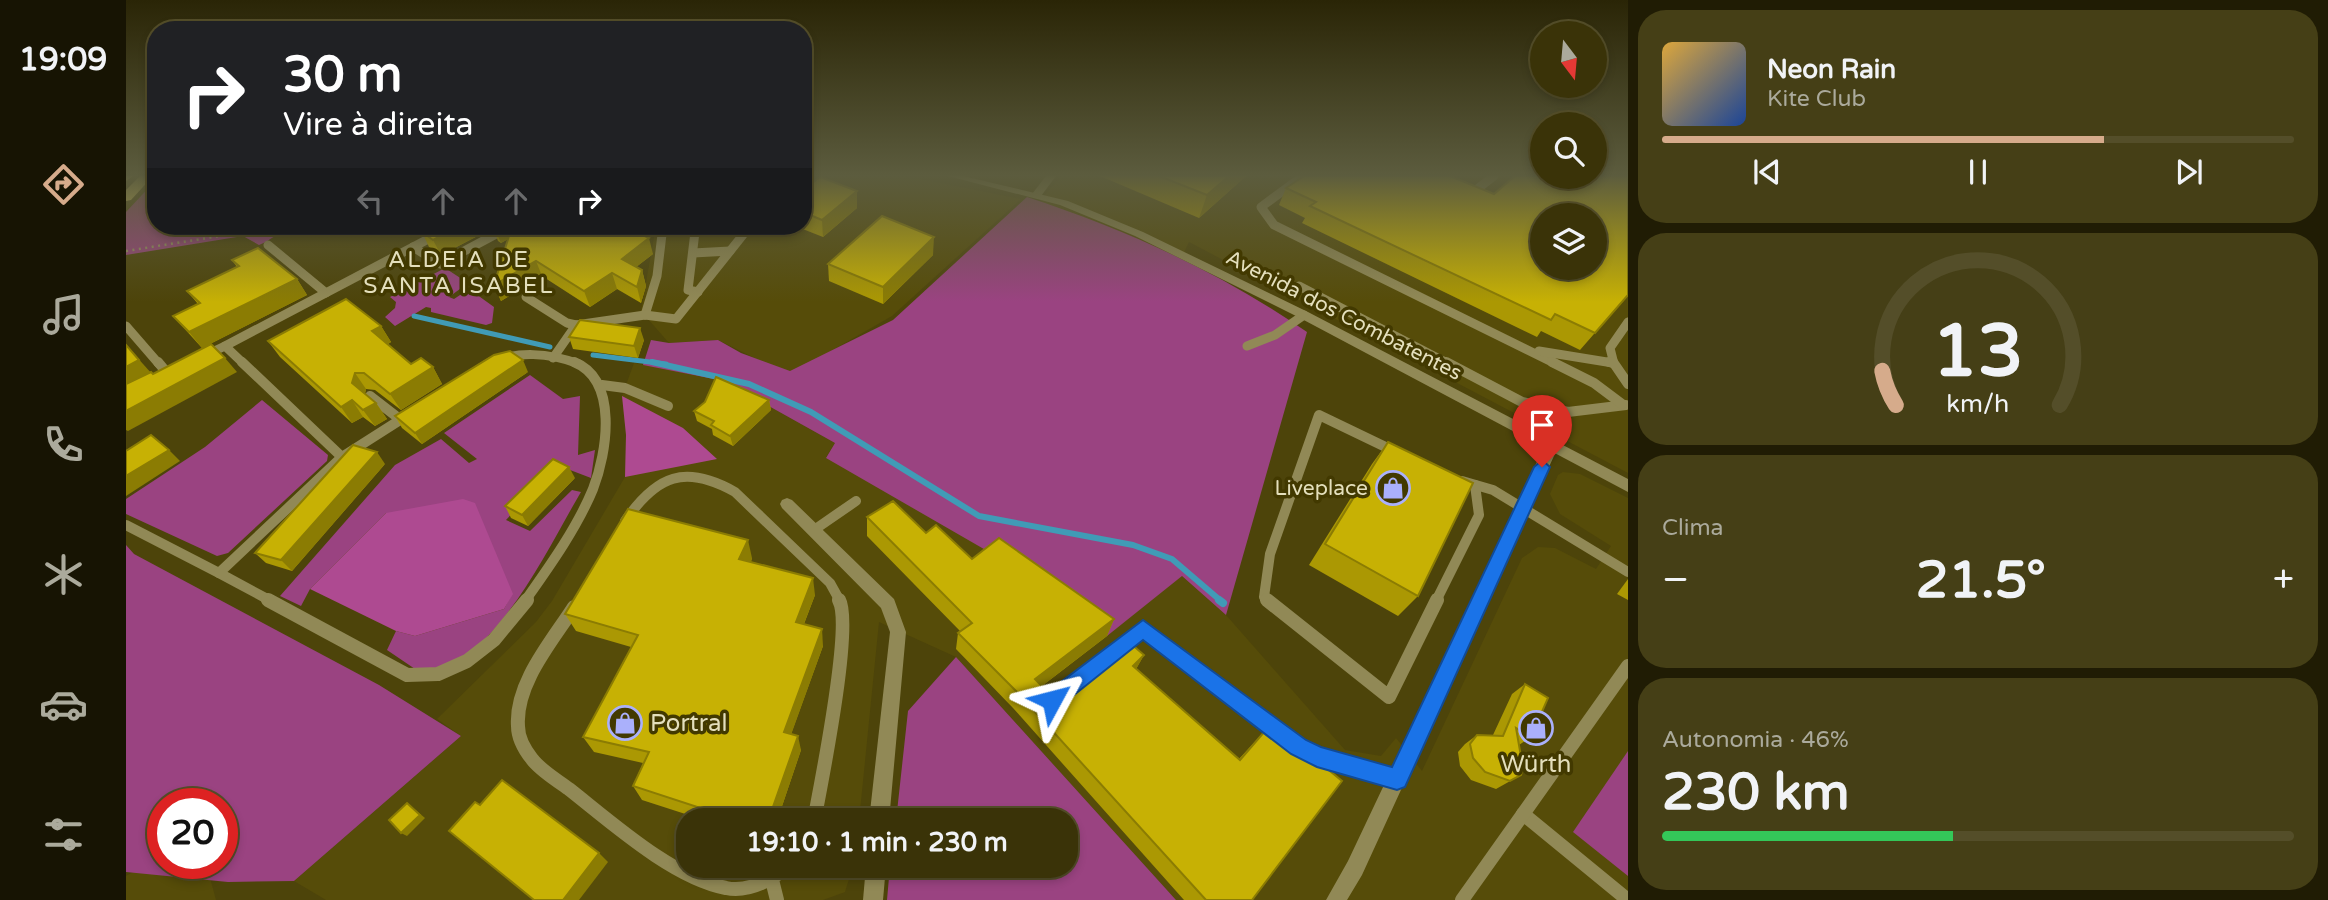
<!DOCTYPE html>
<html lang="pt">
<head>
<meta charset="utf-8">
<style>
	body { margin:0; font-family:"Varela Round",sans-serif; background:#453f16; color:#f1f3f6; height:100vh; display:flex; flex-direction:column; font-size:26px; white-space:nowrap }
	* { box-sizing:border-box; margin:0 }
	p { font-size:23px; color:#abaa9c }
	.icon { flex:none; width:38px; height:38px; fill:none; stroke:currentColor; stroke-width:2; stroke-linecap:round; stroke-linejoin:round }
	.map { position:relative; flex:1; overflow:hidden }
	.sheet { display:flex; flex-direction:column; gap:10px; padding:10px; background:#201c04; width:700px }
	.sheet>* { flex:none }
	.hud { position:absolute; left:21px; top:21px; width:665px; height:214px; border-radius:28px; box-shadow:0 4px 10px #0003,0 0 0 2px #544e29; background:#202124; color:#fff; overflow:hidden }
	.needle { width:46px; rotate:164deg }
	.tools { position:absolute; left:1404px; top:21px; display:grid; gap:14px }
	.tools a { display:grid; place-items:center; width:77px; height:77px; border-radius:50%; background:#3a3308; box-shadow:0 4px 10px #0003,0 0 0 2px #544e29; font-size:35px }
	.speed { position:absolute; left:21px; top:788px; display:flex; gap:14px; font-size:35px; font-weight:700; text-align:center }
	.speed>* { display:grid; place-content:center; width:91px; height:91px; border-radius:50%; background:#3a3308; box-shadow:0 4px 10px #0003,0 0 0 2px #544e29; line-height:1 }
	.speed .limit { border:10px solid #d22; background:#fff; color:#111 }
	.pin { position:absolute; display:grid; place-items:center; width:60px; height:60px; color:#fff; margin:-72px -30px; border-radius:50% 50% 50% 0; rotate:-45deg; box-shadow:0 0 7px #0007 }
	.pin .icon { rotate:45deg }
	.me { position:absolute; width:77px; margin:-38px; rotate:52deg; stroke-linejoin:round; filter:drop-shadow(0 0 5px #0008) }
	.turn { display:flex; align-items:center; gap:24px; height:147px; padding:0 21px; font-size:32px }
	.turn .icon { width:91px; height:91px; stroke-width:2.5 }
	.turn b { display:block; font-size:49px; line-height:60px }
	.lanes { display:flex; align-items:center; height:66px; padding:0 21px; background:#0003; justify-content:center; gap:35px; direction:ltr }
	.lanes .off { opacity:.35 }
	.big { font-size:52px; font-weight:700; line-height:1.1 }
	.sheet .widget { flex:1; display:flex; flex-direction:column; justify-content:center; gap:10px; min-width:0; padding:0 24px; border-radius:28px; background:#453f16 }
	.sheet .dial { align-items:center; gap:0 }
	.dial svg { height:182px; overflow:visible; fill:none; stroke:#544e29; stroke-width:7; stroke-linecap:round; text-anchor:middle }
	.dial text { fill:#f1f3f6; stroke:none }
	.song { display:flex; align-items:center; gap:21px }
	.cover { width:84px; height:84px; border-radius:10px; background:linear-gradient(135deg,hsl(40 70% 55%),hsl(220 70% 35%)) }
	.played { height:7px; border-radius:4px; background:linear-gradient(90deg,#d6ab8b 70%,#544e29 70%) }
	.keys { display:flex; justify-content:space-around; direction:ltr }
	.heat { display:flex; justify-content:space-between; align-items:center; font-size:38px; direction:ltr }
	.charge { height:10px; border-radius:5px; background:linear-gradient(90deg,#34c759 46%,#544e29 0) }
	.trip { position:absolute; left:550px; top:808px; width:402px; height:70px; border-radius:28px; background:#3a3308; box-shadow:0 4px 10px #0003,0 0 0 2px #544e29; font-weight:700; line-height:70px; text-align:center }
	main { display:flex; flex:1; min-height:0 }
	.dock { display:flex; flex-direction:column; width:126px; justify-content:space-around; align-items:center; background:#171403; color:#abaa9c }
	.dock .icon { width:49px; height:49px }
	.dock .on { color:#d6ab8b }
	.dock b { font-size:32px; color:#f1f3f6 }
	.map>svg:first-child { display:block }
</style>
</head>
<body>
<main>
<nav class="dock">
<b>19:09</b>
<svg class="icon on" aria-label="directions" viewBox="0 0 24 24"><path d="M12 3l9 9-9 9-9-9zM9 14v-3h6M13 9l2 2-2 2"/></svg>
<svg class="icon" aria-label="music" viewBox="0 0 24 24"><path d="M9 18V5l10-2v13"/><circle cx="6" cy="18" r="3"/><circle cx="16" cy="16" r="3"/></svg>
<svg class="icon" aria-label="phone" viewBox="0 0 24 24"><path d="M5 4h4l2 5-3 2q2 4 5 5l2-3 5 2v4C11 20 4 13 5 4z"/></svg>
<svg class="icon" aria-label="climate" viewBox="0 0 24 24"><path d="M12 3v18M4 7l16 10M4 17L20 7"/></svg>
<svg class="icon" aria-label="car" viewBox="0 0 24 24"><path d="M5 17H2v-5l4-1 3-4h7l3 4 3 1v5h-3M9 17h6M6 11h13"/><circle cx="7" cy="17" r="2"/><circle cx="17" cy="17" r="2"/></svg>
<svg class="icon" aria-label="filters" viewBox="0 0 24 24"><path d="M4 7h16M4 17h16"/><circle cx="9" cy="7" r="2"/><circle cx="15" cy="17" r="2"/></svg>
</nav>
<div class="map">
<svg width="1502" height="900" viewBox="0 0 1502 900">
	<rect width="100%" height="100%" fill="#4d440a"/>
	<g fill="#564c09" fill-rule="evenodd">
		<polygon points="677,176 780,176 895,199 766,316 663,375 592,340 543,343 515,311 530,226 677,226"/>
		<path d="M935,176H1502V473L1063,242L1055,259L914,201ZM1416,215H1468V268H1416Z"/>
		<polygon points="508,363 598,381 709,443 700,457 1056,576 1100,615 1219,750 1255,756 1270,738 1296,771 1396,558 1412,547 1429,548 1470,569 1485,546 1434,514 1424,494 1432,475 1437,472 1454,474 1502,498 1502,900 1050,900 830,657 753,622 733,821 562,821 562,866 727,866 719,892 697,900 200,900 168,881 335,736 311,719 410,622 426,601 499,477 500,435 496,396"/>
		<polygon points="9,871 83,874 90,900 0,900 0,876"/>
	</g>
	<g fill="#9a4381" fill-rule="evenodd">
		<path d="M30,180V226H282C243,233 198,222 162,230C150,233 144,241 133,245L117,236L0,255V212Z"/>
		<path d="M901,197C999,229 1096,273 1181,332L1100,615L1056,576L981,636L870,556L700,458L709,443L598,381L517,365L525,340L543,343L592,340L615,353L664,371L767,320Z"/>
		<polygon points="319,268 342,283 323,297 328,299 343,289 368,307 366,323 360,325 305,312 305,308 300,307 269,326 259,317 269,308 270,302 264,297"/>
		<path d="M404,375L437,399L454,396L452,455L469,450L465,478L431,465L380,520L404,531L446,490L455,492C424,544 378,644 319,667C311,670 300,669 292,671L261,650L270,631L289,636L378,609L386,594L260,513L184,589L175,606L154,596L269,465L315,439L343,463L351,459L318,433Z"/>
		<polygon points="136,400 202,455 201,461 102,553 91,556 0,514 0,499 79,447"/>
		<path d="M0,545L8,554L253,685L335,736L168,881L102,882L0,872ZM37,803H96V863H37Z"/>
		<polygon points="830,657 1050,900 761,900 764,866 940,866 940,821 770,821 782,711"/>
		<polygon points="1502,751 1502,876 1447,832"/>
	</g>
	<g fill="#ae4a91">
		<polygon points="496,396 557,428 591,459 499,477 500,435"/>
		<polygon points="337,499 349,503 387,594 378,609 289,636 270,631 184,589 260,513"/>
	</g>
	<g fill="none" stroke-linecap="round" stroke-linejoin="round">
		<g stroke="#409bb6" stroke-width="5">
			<polyline points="288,316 424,347"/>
			<polyline points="467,355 540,364"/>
		</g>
		<polyline stroke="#409bb6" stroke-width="6" points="526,362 623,384 685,412 853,516 1007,545 1046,559 1095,601"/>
		<polyline stroke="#409bb6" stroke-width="8" points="1093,600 1097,603"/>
		<polyline stroke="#9c9567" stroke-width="2.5" stroke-dasharray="2 4.5" stroke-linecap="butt" points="0,251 138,229 258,226"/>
		<g stroke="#918956" stroke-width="9">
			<polyline points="1177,176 1135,207 1148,225 1430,364"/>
			<polyline points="1342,191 1346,193 1368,176"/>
			<polyline points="142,245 200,293"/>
			<polyline points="287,247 314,264 385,226"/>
			<polyline points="567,253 604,251"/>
			<polyline points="1173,286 1323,364"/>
			<polyline points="572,292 562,290 569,232 621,229"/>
			<polyline points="400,297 441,323 450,325"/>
			<polyline points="519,315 531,276 537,226"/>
			<polyline points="0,326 33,364"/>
			<polyline points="99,346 327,226"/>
			<polyline points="1121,346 1149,335 1178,315"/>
			<polyline points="1413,351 1487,363"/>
			<polyline points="80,355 99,346 118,364"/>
			<polyline points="427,358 450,325 519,315 550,319 624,226"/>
			<path d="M362,364C390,350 424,353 453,364"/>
			<polyline points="1488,364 1484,348 1502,322"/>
		</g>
		<g stroke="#918956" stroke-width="10">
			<polyline points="32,362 42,374"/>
			<polyline points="116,362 216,457"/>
			<polyline points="1320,362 1396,402 1442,412 1500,405"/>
			<polyline points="1426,362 1468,383 1496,404"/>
			<polyline points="1483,362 1487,363"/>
			<polyline points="1487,362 1502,384"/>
			<polyline points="476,385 499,388 542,406"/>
			<polyline points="244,396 275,420"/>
			<polyline points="1336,481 1367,490 1502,572"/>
			<path d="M499,521C531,475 559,464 609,492L704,583L714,601"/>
			<polyline points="0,525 93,573"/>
			<polyline points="688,530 730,501"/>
			<polyline points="145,601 93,573 216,457 365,362"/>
			<path d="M399,601C423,567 451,528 467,489C481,453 493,380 448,362"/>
			<polyline points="1143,601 1138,597 1144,554 1193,415 1270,452"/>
			<polyline points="1310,601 1353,515 1349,485"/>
		</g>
		<g stroke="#918956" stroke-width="14">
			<polyline points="142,600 281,675 312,674 341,661 368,640 401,600"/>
			<polyline points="1141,600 1263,697 1311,600"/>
			<path d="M448,607C427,640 389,683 392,726C392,738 398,749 406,759C415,771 431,780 443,789C485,822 547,878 600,888C623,893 645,880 663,866"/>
			<polyline points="926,700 1017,629 1173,747 1191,757 1271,779"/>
			<polyline points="1397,814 1502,900"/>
			<path d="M688,821C695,784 727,625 713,600"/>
			<polyline points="646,880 651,900"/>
			<polyline points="1336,900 1502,666"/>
		</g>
		<g fill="#918956" fill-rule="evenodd">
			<polygon points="920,176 930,176 915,196 907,196 906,194"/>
			<polygon points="1426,440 1433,445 1236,875 1221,900 1200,900 1222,861 1419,445"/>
			<polygon points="661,498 666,500 768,599 780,632 763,821 743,821 764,632 755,608 656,508 654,504 656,500"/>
			<polygon points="740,866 760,866 757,900 737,900"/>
		</g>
		<polygon fill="#918956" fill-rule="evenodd" points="822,176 837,176 942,201 1017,232 1182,312 1502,479 1502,492 1174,318 1009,236 934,205"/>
		<g fill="#decc5c" fill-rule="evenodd">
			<polygon points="0,176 7,176 0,181"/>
			<polygon points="14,176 27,176 5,200 0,201 0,190"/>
		</g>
	</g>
	<g fill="#ab9803">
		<polygon points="974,176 1120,176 1073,218"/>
		<polygon points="1160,188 1502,295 1454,350 1415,331 1411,337 1176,223 1179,218 1153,205"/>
		<polygon points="677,190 731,208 697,237 669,226 677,226"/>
		<polygon points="279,226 518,226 510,231 527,254 510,267 516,270 520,286 515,303 491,289 464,307 416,276 375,301 368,285 382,239 375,243 372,241 367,228 315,255 303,247 297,234 290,237 282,232"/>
		<polygon points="807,255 757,304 703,281 702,264"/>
		<polygon points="106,260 171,279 181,295 76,348 47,316 72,304 61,291 111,267"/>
		<polygon points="255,326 265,342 262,344 285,364 307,367 316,384 275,410 249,390 240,389 239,394 250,403 261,419 249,426 237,417 226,423 154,357 142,341"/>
		<polygon points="443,337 518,340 512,358 447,349"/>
		<polygon points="402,372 296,444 276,428 269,416"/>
		<polygon points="643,400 645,410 607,446 587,435 586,429 571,421 568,411"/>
		<polygon points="1262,442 1292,596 1272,616 1183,565 1246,464"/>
		<polygon points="259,464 166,571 140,563 129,553"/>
		<polygon points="449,478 402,526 385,518 379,506"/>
		<polygon points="741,517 800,533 846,559 988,619 981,636 916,686 935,706 1018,655 1010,669 1113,759 1146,723 1126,900 1058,900 887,708 830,649 832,633 834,631 741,536"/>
		<polygon points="626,558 625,562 689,595 678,624 697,646 665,734 675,750 651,821 581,821 516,800 507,786 517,763 468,752 457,737 505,647 450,631 439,614"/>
		<polygon points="1502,579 1502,600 1491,594"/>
		<polygon points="1399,684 1405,737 1393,745 1395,775 1370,789 1345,780 1334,766 1332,752 1339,744 1351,735 1367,735 1386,694"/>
	</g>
	<g fill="#8b7c03">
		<polygon points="1103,176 1120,176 1073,218 1081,195"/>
		<polygon points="731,191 731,208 697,237 696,220"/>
		<polygon points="298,226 307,226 295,231 297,234 290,237 287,232"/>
		<polygon points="334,226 365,226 367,228 315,255 307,240"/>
		<polygon points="366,226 393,226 395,232 375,243 368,227"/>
		<polygon points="501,226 518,226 510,231 506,244"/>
		<polygon points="808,237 807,255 757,304 757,287"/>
		<polygon points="523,238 527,254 500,275 496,259"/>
		<polygon points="410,261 416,276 375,301 368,285"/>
		<polygon points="516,270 520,286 515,303 511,287"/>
		<polygon points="486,273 491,289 464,307 458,291"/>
		<polygon points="171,279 181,295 76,348 63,332"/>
		<polygon points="255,326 265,342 256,348 246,331"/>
		<polygon points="514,328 518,340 512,358 508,346"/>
		<polygon points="0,345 26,374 0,388"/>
		<polygon points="99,358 111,372 2,431 0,430 0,411"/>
		<polygon points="397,360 402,372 296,444 289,433"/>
		<polygon points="307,367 316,384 275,410 264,394"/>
		<polygon points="229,373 240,389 237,400 226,383"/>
		<polygon points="226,400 237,417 226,423 215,407"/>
		<polygon points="643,400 645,410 607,446 604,436"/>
		<polygon points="250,403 261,419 249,426 237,410"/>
		<polygon points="43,450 54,461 0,496 0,476"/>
		<polygon points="251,452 259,464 166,571 155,560"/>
		<polygon points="443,467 449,478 402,526 396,515"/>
		<polygon points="622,540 626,558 618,577 613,559"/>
		<polygon points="687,578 689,595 672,639 670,622"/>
		<polygon points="988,619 981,636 904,695 909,679"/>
		<polygon points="696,629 697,646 661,746 658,732"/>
		<polygon points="1018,655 1009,671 1007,666"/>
		<polygon points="672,736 675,750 651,821 642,821"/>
		<polygon points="281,803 299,818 281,836 275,833"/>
		<polygon points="473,853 482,862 453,900 437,900"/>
	</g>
	<g fill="#c7b104" stroke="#8b7c03" stroke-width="2" fill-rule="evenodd">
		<polygon points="1033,176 1103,176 1081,195"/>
		<path d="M1178,176H1324L1368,194L1389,176H1416V177L1502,176V295L1469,333L1429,314L1425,320L1184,206L1190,202L1160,188ZM1416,215H1468V268H1416Z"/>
		<polygon points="694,177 731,191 696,220 677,212 677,190"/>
		<polygon points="756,216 808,237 757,287 702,264"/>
		<polygon points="279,226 298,226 287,232"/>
		<polygon points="305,226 334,226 307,240 295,231"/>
		<polygon points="386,226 505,226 502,228 523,238 496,259 516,270 511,287 486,273 458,291 410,261 368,285"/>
		<polygon points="132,248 171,279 63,332 47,316 74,303 61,291 113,266 106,260"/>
		<polygon points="220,299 255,326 246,331 285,364 295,358 307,367 264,394 238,373 229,373 226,383 250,403 237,410 226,400 215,407 142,341"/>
		<polygon points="454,320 514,328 508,346 443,337"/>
		<polygon points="85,344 99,358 0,411 0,384 25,372 27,374"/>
		<polygon points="0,345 13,360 0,367"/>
		<polygon points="384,351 397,360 289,433 269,416 368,355"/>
		<polygon points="590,377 643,400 604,436 585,425 588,421 568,411 579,402"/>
		<polygon points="25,435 43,450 0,476 0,451"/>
		<polygon points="1262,442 1347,483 1292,596 1199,544"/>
		<polygon points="227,445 251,452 155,560 129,553"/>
		<polygon points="427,459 443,467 396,515 379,506"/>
		<polygon points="767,501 800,533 810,525 846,559 873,538 988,619 909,679 935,706 1003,642 1018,655 1007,666 1114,760 1146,723 1216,781 1126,900 1080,900 892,693 832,633 846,623 741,517"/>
		<polygon points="502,509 622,540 613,559 687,578 670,622 696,629 658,732 672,736 642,821 614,821 507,786 523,752 457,737 512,635 439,614"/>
		<polygon points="1399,684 1422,698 1405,737 1390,728 1397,768 1395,775 1384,781 1359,772 1347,758 1344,744 1351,735 1377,736"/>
		<polygon points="376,780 473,853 437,900 408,900 323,831 349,802 354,805"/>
		<polygon points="281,803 294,815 275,833 263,820"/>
	</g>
	<linearGradient id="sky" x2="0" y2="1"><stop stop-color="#2a2506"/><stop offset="0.58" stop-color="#5c5c3e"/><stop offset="1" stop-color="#5c5c3e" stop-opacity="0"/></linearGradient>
	<rect width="1502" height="302" fill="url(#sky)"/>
	<polygon fill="#1a73e8" stroke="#114b97" stroke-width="2" points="1416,460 1424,467 1279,787 1271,790 1191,767 1165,754 1017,640 933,707 926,710 919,707 916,700 919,694 1017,620 1180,740 1195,747 1266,767 1408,467"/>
	<defs>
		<g id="shop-ring" transform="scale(1.75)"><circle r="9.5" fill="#423900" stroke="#aab0fb" stroke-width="1.5"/><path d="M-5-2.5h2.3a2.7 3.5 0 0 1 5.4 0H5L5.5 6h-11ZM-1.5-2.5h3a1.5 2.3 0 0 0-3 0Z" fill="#aab0fb"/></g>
	</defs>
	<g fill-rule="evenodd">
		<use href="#shop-ring" x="1267" y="488"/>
		<use href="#shop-ring" x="499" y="723"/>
		<use href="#shop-ring" x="1410" y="728"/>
	</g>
	<g text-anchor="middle" stroke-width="7" stroke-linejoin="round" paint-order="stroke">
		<g font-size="21" fill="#e4dfbc" stroke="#423900">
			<text transform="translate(1218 315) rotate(27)" y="7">Avenida dos Combatentes</text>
		</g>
		<g font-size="21" fill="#e4dfbc" stroke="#423900" text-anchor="end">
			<text x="1242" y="495">Liveplace</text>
		</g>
		<g font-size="23" letter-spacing="2" fill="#e4dfbc" stroke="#423900">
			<text x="333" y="267">ALDEIA DE<tspan x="333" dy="26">SANTA ISABEL</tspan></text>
		</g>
		<g font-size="24" fill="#e4dfbc" stroke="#423900" text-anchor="start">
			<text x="524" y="731">Portral</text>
			<text x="1410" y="772" text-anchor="middle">Würth</text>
		</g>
	</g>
</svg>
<div class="tools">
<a><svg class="needle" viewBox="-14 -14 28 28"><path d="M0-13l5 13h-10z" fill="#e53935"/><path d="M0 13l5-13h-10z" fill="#abaa9c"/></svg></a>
<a><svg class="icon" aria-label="search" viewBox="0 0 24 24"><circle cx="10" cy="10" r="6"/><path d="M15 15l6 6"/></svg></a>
<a><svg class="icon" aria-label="layers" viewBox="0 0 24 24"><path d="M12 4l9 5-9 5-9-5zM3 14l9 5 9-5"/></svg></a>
</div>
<div class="speed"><div class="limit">20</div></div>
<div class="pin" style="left:1416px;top:467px;background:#d93025"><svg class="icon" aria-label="arrive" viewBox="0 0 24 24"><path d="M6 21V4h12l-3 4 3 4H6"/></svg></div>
<svg class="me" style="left:926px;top:700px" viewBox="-20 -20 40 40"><path d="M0-17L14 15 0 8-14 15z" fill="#1a73e8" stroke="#fff" stroke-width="4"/></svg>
<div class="trip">19:10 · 1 min · 230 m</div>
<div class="hud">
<div class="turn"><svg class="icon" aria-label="right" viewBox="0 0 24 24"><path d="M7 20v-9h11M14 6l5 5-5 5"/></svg><div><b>30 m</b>Vire à direita</div></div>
<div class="lanes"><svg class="icon off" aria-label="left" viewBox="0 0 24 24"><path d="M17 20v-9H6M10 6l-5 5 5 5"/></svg><svg class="icon off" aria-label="ahead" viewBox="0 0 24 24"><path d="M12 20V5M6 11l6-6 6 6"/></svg><svg class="icon off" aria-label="ahead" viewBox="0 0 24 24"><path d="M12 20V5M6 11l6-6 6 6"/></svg><svg class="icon" aria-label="right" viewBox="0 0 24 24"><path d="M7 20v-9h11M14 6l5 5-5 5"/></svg></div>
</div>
</div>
<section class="sheet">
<div class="widget">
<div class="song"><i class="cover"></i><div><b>Neon Rain</b><p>Kite Club</p></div></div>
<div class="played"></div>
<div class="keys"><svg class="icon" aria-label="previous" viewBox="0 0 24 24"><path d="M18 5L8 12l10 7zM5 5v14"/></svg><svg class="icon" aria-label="pause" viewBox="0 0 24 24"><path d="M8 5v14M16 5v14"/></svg><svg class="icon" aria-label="next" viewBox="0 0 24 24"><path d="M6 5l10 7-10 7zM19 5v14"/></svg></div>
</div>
<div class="widget dial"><svg viewBox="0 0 100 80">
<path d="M14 69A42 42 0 1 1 86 69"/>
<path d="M14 69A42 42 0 0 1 8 54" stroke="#d6ab8b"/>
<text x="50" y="56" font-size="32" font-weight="700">13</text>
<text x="50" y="72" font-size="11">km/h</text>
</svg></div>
<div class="widget"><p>Clima</p>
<div class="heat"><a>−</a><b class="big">21.5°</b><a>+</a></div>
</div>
<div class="widget"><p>Autonomia · 46%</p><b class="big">230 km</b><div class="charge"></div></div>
</section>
</main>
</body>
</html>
